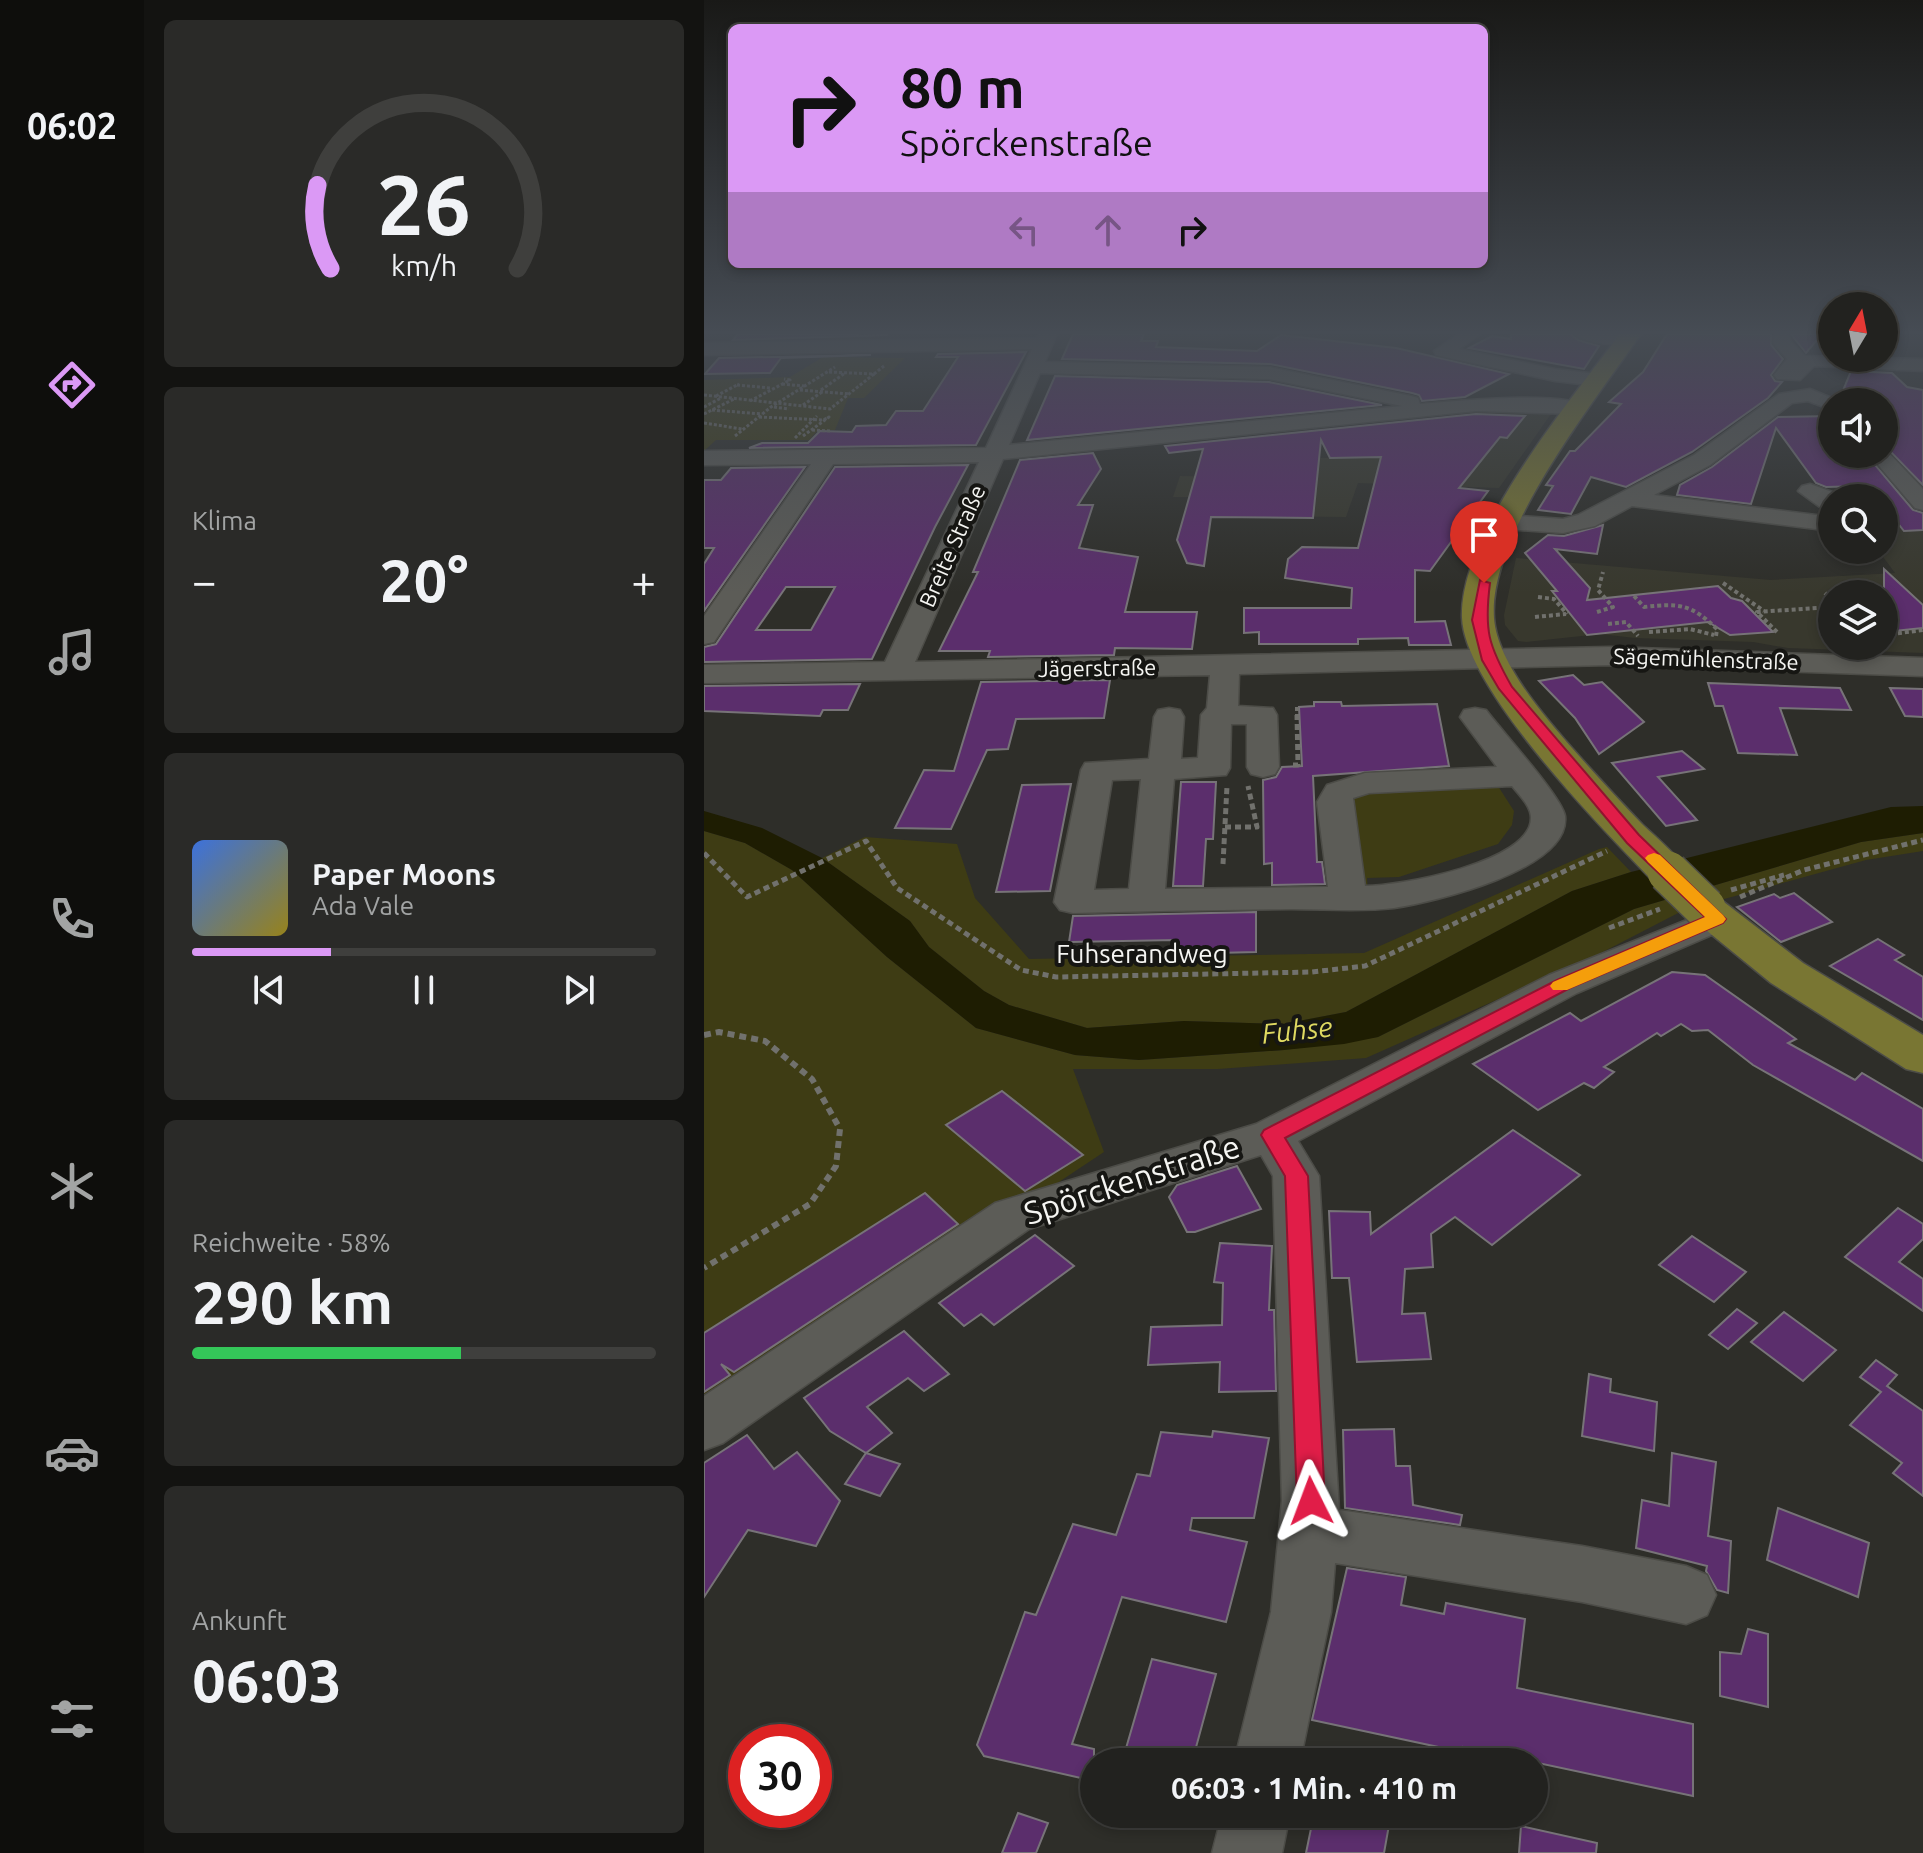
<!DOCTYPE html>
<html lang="de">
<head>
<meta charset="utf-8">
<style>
	body { margin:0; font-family:Ubuntu,sans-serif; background:#2a2a28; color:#f1f3f6; height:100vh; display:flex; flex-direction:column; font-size:30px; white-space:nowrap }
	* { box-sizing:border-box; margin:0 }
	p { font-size:26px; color:#a2a4a4 }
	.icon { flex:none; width:44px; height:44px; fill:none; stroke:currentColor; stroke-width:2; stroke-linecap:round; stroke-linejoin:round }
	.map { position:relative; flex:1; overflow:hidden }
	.sheet { display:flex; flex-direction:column; gap:20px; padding:20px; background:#131311; width:560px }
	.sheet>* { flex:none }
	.hud { position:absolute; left:24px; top:24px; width:760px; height:244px; border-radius:12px; box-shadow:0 4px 12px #0003,0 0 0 2px #3f3f3d; background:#db99f5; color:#111; overflow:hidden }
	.needle { width:52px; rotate:10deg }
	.buttons { position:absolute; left:1114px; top:292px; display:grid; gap:16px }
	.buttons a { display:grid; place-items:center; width:80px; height:80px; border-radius:50%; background:#22221f; box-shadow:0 4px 12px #0003,0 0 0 2px #3f3f3d; font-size:40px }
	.speed { position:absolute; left:24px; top:1724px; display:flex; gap:16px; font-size:40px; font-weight:700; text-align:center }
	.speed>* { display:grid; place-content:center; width:104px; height:104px; border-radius:50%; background:#22221f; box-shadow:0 4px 12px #0003,0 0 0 2px #3f3f3d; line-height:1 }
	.speed .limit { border:12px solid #d22; background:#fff; color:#111 }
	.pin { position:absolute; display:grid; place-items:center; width:68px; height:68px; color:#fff; margin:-82px -34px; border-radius:50% 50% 50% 0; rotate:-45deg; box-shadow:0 0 8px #0007 }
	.pin .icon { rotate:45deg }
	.me { position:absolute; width:88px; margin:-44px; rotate:357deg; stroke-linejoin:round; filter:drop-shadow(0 0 6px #0008) }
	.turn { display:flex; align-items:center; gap:28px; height:168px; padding:0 40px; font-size:36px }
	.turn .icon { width:104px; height:104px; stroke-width:2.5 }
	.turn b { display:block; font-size:56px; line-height:68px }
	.lanes { display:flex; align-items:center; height:76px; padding:0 40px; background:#0003; justify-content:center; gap:40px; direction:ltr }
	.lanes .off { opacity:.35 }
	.big { font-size:60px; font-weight:700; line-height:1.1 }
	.sheet .widget { flex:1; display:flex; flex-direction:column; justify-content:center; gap:12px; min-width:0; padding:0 28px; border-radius:12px; background:#2a2a28 }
	.sheet .dial { align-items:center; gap:0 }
	.dial svg { height:208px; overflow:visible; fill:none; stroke:#3f3f3d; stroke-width:7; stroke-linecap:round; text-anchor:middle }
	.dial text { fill:#f1f3f6; stroke:none }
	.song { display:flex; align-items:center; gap:24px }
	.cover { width:96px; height:96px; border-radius:12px; background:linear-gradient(135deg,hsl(220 70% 55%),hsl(50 70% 35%)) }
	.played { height:8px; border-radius:4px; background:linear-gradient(90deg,#db99f5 30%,#3f3f3d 30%) }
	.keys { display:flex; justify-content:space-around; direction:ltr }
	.heat { display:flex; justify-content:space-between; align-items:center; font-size:44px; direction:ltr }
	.charge { height:12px; border-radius:6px; background:linear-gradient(90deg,#34c759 58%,#3f3f3d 0) }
	.trip { position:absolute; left:376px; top:1748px; width:468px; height:80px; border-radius:40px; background:#22221f; box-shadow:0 4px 12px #0003,0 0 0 2px #3f3f3d; font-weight:700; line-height:80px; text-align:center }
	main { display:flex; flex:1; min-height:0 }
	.menu { display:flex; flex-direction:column; width:144px; justify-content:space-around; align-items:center; background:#0e0e0c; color:#a2a4a4 }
	.menu .icon { width:56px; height:56px }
	.menu .active { color:#db99f5 }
	.menu b { font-size:36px; color:#f1f3f6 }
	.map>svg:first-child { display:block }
</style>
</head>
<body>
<main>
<nav class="menu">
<b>06:02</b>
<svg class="icon active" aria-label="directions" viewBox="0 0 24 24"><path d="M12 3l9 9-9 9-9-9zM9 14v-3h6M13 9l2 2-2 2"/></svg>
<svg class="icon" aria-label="music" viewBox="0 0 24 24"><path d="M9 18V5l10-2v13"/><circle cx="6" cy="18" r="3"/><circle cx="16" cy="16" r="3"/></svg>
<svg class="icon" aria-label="phone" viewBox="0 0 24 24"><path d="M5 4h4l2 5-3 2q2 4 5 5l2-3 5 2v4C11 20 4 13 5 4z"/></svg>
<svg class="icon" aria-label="climate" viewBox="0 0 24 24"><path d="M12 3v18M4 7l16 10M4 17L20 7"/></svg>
<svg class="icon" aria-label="car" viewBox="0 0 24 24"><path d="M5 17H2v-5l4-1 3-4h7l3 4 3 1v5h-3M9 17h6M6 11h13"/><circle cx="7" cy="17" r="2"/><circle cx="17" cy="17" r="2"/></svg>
<svg class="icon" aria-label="filters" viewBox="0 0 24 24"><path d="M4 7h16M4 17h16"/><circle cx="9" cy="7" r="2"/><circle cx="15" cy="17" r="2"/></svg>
</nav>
<section class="sheet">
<div class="widget dial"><svg viewBox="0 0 100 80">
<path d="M14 69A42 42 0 1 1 86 69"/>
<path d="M14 69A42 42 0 0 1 9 37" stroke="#db99f5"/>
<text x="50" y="56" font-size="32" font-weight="700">26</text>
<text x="50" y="72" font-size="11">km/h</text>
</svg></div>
<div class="widget"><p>Klima</p>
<div class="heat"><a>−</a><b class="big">20°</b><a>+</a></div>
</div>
<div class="widget">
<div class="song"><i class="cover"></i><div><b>Paper Moons</b><p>Ada Vale</p></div></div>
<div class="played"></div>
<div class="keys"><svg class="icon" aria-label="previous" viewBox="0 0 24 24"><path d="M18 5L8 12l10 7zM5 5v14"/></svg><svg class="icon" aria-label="pause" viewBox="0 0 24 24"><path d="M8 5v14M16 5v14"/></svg><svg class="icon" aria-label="next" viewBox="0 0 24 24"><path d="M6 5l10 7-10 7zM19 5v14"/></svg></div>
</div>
<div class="widget"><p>Reichweite · 58%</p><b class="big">290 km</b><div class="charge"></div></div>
<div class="widget"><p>Ankunft</p><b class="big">06:03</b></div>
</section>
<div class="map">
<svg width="1219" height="1853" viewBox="0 0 1219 1853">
	<rect width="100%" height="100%" fill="#2e2e29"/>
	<g fill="#38382d" fill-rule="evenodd">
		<polygon points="398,334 525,334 516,341 456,340 453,348 354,349 359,340 393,340"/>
		<polygon points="782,408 842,411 847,414 795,488 654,483 642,517 554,516 485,497 469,497 476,476 536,477 544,458 635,458 761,429 741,412"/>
		<path d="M1199,470L1219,471V653L1084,648L1049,642L931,638L896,634L822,642L814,641L801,625L800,615L812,558L1067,580L1191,573L1174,550H1180V498H1134L1128,490H1216ZM1128,594H1180V646H1128Z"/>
	</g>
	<g fill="#3e3c14">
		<polygon points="119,357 201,358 160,398 144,398 131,430 114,430 105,440 12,440 0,451 0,380 86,377"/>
		<polygon points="792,783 810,811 808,825 794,844 695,877 663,878 664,892 655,888 639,794"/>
		<polygon points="0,831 41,843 88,870 183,957 272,1028 371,1055 435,1060 580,1050 674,1037 930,909 1157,842 1219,833 1219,851 1162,860 980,910 891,956 662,1058 514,1069 369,1069 400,1152 0,1418"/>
		<polygon points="161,837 253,844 271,898 325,959 660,953 895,849 903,847 927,872 868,891 642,1012 579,1024 480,1021 383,1028 305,1005 280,991 225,947 206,921 118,858"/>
	</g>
	<polygon fill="#1e1d02" points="1219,806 1219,833 1157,842 930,909 674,1037 640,1044 580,1050 435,1060 371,1055 272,1028 183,957 88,870 41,843 0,831 0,811 58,828 118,858 206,921 225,947 280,991 305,1005 383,1028 480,1021 579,1024 642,1012 868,891 927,872 1187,807"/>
	<g fill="#5b2e6c" stroke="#777378" stroke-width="2" fill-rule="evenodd">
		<polygon points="34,334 155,334 151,336 184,335 29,340"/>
		<polygon points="369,334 440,334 437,341 454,341 452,347 553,351 577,335 692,348 805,374 761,397 718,401 715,395 708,393 566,364 358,359"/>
		<polygon points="807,334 867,334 874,340 895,346 880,369 765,348 788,336 807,339"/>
		<polygon points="963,334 1067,334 1067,345 1079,359 1067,375 1071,381 1078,382 1064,398 988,452 922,487 887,477 867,514 834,510 849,486 842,485 866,451 871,451 917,404 905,402 939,372"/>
		<polygon points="1087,334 1118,334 1102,353"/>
		<polygon points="322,352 272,445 45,448 58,443 104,443 116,431 148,432 152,426 182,425 192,411 219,411 254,357 232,357 234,354"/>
		<polygon points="167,355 77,358 66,373 1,374 15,358"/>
		<polygon points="1147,371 1188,373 1203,387 1219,390 1219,485 1180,445 1180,402 1140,402 1136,398"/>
		<polygon points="351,376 565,382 678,405 323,440"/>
		<polygon points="772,414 821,416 803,438 796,437 755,488 784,491 726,571 711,570 711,622 741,621 747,645 705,645 704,638 654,639 654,644 555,644 555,632 540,633 540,608 647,608 648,588 581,578 584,559 598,547 654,548 677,457 626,458 617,440 609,518 507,517 500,566 483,563 473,540 499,449 465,453 461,446"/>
		<polygon points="1128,416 1128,454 1162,454 1209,510 1219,513 1219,530 1200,531 1188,516 1180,516 1180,498 1167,498 1157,486 1122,487 1112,483 1072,428 1047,504 973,495 976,485 1008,467 1074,417"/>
		<polygon points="389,453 397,469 374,505 389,505 375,548 434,557 421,612 493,612 488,649 411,648 410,655 284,657 286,651 235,651 274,572 269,572 316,460"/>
		<path d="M264,465L231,527L168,659L0,662V647L12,644L131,467ZM82,587H131L107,630H52Z"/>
		<polygon points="101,467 0,611 0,564 10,548 0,548 0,480 17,480 27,468"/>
		<polygon points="899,525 893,554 851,549 886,588 883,600 1014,586 1027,598 1038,601 1069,632 1026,635 1004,622 883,635 848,591 853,591 821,553 844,535 860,536"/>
		<polygon points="1180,569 1219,605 1219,628 1180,632"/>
		<polygon points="869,675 880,685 898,682 940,722 895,754 871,718 835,681"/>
		<polygon points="406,680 400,718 312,719 304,749 283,750 247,829 191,828 220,770 250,771 277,682"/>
		<polygon points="1004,683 1136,688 1147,710 1076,708 1093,755 1034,753 1019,706 1011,706"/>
		<polygon points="156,684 144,710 119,710 116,716 0,711 0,686"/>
		<polygon points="1186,688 1219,689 1219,717 1201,716"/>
		<polygon points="610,702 637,702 638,706 733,704 745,766 609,776 613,862 618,862 621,884 568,885 568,863 560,864 559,780 572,777 578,767 598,766 595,707 610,706"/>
		<polygon points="978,751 1000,769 954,777 993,820 962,826 908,763"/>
		<polygon points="477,782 512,782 509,839 502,839 499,886 469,886"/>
		<polygon points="367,784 346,891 292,892 318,785"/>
		<polygon points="1090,893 1128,922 1077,942 1033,907 1070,894 1076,898"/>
		<polygon points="552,912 552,952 471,954 472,940 365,942 369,916"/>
		<polygon points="1174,939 1200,955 1191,960 1219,977 1219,1020 1126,966"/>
		<polygon points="968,972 1001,975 1092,1039 1084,1043 1151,1080 1158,1073 1219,1109 1219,1161 1049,1065 1004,1030 988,1031 977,1024 957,1036 953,1033 900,1067 910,1072 890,1088 880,1083 834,1110 769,1064 866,1013 877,1021"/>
		<polygon points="298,1091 379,1155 321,1191 242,1125"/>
		<polygon points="809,1130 876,1175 788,1245 751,1217 727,1234 729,1267 701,1269 698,1314 721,1313 727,1359 653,1362 645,1278 628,1278 625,1211 666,1212 667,1234"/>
		<polygon points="533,1166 557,1209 491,1232 483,1232 465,1197 473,1185"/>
		<polygon points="221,1193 254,1224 30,1372 17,1364 26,1375 0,1392 0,1333"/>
		<polygon points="1194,1208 1219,1224 1219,1239 1195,1262 1219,1279 1219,1311 1141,1257"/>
		<polygon points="331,1235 370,1266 290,1325 277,1314 260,1326 235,1303"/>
		<polygon points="988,1236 1042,1272 1010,1302 955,1265"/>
		<polygon points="516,1243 568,1246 565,1310 570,1310 572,1391 515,1392 516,1362 444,1365 447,1327 518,1325 519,1283 510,1282"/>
		<polygon points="1033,1309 1053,1323 1024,1349 1005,1335"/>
		<polygon points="1080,1312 1132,1350 1099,1381 1047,1342"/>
		<polygon points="200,1331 245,1374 220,1391 204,1378 163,1407 188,1433 162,1453 126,1431 100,1398"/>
		<polygon points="1172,1360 1193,1375 1183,1386 1219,1411 1219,1496 1189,1473 1198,1463 1146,1425 1177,1392 1156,1377"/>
		<polygon points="885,1374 907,1379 906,1392 953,1402 950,1451 878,1436"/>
		<polygon points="690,1429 692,1466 706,1466 709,1505 758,1515 756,1525 641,1508 639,1430"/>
		<polygon points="509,1431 565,1438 550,1518 488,1518 486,1530 543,1542 522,1622 418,1597 368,1744 390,1749 390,1781 280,1756 273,1745 321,1612 332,1615 369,1524 412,1535 433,1474 446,1476 457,1432 508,1437"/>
		<polygon points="43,1435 70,1469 93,1452 136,1501 112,1546 44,1530 0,1597 0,1463"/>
		<polygon points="162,1453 196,1464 176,1496 141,1484"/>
		<polygon points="968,1453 1012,1462 1004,1536 1027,1541 1024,1593 1013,1590 1002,1571 1003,1566 932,1548 938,1500 965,1506"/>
		<polygon points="1074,1508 1165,1543 1154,1597 1063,1560"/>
		<polygon points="643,1568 702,1577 697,1605 740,1614 742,1603 821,1619 813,1688 989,1724 989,1796 759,1747 758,1752 608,1720"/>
		<polygon points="1044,1629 1064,1634 1064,1707 1016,1696 1016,1652 1037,1654"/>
		<polygon points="448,1659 512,1674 488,1762 418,1762"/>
		<polygon points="314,1813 344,1823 332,1853 298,1853"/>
		<polygon points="610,1814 687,1814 680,1853 602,1853"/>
		<polygon points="817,1826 893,1843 892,1853 815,1853"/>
	</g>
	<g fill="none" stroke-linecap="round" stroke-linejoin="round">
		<g stroke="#4c4c47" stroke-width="3">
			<g id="minor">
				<path d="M335,334H353L341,362L565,367L707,396L714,398L716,404C743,402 867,389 883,408L873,414L772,411L299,459L211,662L906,647L1219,658V676L906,665L535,674L534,706L569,708L573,715L575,767L571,774L559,777L547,774L543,767V724H527L526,768L522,775L470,779L461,889L624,887L613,802L623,785L661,773L793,767L756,717L760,710L771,708L782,710C797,730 858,797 861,816C867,870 729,902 690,908C657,912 621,909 587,909C514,910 442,911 369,913L356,910L350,902L377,770L381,763L445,759L450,717L454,710L465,708L476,710L480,717L477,759L494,758L497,715L503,708L506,675L0,683V665L181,662L275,462L129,464L10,642L0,644V616L107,464L0,465V451L282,448L328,349L0,355V343L333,338ZM336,373L565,379L698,406L305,445ZM437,779L425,889L390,890L408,780ZM808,786C815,795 827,806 827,818C827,863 694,886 661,886L649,798L665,793Z"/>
				<polygon points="755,334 776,334 755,349 851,369 893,374 903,380 893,386 851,381 732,355 730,351"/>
				<path d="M870,334H922L931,339C920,349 881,343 870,334Z"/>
				<polygon points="1070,334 1084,334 1087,342 1101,356 1219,359 1219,371 1110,366 1096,380 1073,379 1070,375 1083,359 1069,343"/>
				<polygon points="1106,389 1137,402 1128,402 1128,410 1104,401 1088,403 1006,465 950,495 1128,517 1128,531 928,506 891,526 859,533 801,529 792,527 789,522 792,517 801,515 859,519 874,515 990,455 1075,394"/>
				<polygon points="1180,448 1219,489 1219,510 1211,508 1165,454 1180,454"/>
				<polygon points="1106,484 1128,492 1134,498 1128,498 1128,512 1120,510 1094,491 1098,486"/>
				<polygon points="1013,908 1026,911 1032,919 1026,927 873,993 594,1141 615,1176 635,1510 878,1546 982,1566 1003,1575 1012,1595 1003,1615 982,1624 878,1602 631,1563 627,1612 596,1762 530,1762 567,1612 578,1501 569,1176 557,1155 325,1229 19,1443 0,1450 0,1396 291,1203 552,1124 845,975"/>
				<polygon points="518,1814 586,1814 578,1853 508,1853"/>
			</g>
		</g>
		<g stroke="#4c4c47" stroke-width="3">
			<g id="major">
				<path d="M916,334H937C890,402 784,534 790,618C793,662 840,716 868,748C891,774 914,799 938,824C954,839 972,854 985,872L979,881L964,885L949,881C899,830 761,689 758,618C755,533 866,401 916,334Z"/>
				<polygon points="1001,895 1016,899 1099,963 1219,1035 1219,1073 1202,1069 1067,983 986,917 979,908 986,899"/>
			</g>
		</g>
		<g stroke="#71716d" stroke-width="3" stroke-dasharray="3 2" stroke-linecap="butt">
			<polyline points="125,372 170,374 180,366"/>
			<polyline points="78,384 100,386"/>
			<polyline points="33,385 67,388"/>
			<polyline points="96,390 146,394"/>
			<polyline points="117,390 141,373"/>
			<polyline points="0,395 126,409 170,374"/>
			<polyline points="12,396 35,384"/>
			<polyline points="46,401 86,380 80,379"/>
			<polyline points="99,405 118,392"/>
			<polyline points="0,407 17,398"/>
			<polyline points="70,407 85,409"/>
			<polyline points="8,410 58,414"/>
			<polyline points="0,414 30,399"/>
			<polyline points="55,417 119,420 125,417 99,436"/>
			<polyline points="0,423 38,429"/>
			<polyline points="108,430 126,431"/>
			<polyline points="31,436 67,407 131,367"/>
			<polyline points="91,438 113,416"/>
		</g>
		<g stroke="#71716d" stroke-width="4" stroke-dasharray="4 3" stroke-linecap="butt">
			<polyline points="1019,583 1060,611"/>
			<polyline points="1121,593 1128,600"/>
			<path d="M930,596L940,607C975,603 987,604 1013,629L1012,636"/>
			<polyline points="834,597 850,599 863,614"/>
			<polyline points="893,612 909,607 894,590 899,572"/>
			<polyline points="831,617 862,614"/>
			<polyline points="904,624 922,622 934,636"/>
			<polyline points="945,632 986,629 1010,635"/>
			<polyline points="1073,632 1053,612 1128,607"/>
			<polyline points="1180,635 1219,630"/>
			<polyline points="593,707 593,717"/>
		</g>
		<g stroke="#71716d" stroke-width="5" stroke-dasharray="6 4" stroke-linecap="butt">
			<polyline points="589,765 594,765 593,715"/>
			<polyline points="521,827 553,827 544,786"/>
			<polyline points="0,853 43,897 162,841 193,888 317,970 352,977 608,972 661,966 903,851"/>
			<polyline points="519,864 523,786"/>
			<polyline points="1027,890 1080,875"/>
			<polyline points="1036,897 1100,870 1219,840"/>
			<polyline points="905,928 956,909"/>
		</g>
		<polyline stroke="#71716d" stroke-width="6" stroke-dasharray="7 5" stroke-linecap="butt" points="0,1035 15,1032 61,1041 108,1079 136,1129 132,1166 106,1204 0,1268"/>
		<use href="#minor" fill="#5c5c57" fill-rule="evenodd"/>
		<use href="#major" fill="#797633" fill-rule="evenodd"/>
		<g stroke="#4c4c47" stroke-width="44" stroke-linecap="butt">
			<polyline id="major-bridge" points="964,872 1001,908"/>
		</g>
		<use href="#major-bridge" stroke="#797633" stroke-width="41"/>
	</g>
	<linearGradient id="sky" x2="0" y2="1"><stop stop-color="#191917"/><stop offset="0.56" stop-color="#464c54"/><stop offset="1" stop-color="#464c54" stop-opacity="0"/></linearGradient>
	<rect width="1219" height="593" fill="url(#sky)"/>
	<path fill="#e11d48" stroke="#92132f" stroke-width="2" d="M776,580L786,583C780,630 784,645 808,687L935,835L1022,919L1019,923L866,988L581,1138L604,1176L621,1501L617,1510L607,1513L597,1510L593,1501L581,1176L557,1135L560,1130L853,980L1001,917L923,843L795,689L778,660L768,620Z"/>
	<polygon fill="#f59e0b" points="950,853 956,855 1019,915 1022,919 1019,923 863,990 849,990 846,986 849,982 1001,917 944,862 941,858 944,855"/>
	<g text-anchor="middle" stroke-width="8" stroke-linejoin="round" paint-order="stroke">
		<g font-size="22" fill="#f5f5f2" stroke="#161613">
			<text transform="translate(248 546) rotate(-66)" y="8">Breite Straße</text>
			<text transform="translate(1002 659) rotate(2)" y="8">Sägemühlenstraße</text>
			<text transform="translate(393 668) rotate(-1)" y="8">Jägerstraße</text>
		</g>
		<g font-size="26" fill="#f5f5f2" stroke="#161613">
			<text x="438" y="963">Fuhserandweg</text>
		</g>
		<g font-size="28" font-style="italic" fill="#dfd961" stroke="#161613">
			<text transform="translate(593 1030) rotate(-6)" y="10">Fuhse</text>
		</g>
		<g font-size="32" fill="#f5f5f2" stroke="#161613">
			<text transform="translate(428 1180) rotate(-18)" y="11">Spörckenstraße</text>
		</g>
	</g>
</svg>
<div class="buttons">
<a><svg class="needle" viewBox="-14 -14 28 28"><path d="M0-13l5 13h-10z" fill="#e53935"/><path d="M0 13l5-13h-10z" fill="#a2a4a4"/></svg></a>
<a><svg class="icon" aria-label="sound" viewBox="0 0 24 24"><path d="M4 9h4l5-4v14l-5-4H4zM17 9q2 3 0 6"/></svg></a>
<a><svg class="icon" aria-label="search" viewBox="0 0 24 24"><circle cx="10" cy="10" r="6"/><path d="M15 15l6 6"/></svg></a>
<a><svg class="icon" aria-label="layers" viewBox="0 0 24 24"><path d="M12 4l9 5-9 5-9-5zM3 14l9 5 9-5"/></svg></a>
</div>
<div class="speed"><div class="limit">30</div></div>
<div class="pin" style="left:780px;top:583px;background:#d93025"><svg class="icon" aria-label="arrive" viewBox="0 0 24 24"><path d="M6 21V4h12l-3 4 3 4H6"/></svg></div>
<svg class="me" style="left:607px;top:1501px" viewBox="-20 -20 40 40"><path d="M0-17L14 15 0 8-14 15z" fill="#e11d48" stroke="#fff" stroke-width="4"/></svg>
<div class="trip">06:03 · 1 Min. · 410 m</div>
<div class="hud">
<div class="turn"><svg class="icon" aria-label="right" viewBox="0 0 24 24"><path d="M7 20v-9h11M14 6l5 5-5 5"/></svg><div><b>80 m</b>Spörckenstraße</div></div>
<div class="lanes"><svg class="icon off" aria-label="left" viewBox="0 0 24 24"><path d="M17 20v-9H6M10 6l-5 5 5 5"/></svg><svg class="icon off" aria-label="ahead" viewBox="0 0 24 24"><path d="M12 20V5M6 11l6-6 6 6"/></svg><svg class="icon" aria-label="right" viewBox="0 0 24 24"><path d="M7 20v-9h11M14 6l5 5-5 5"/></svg></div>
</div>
</div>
</main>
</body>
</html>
